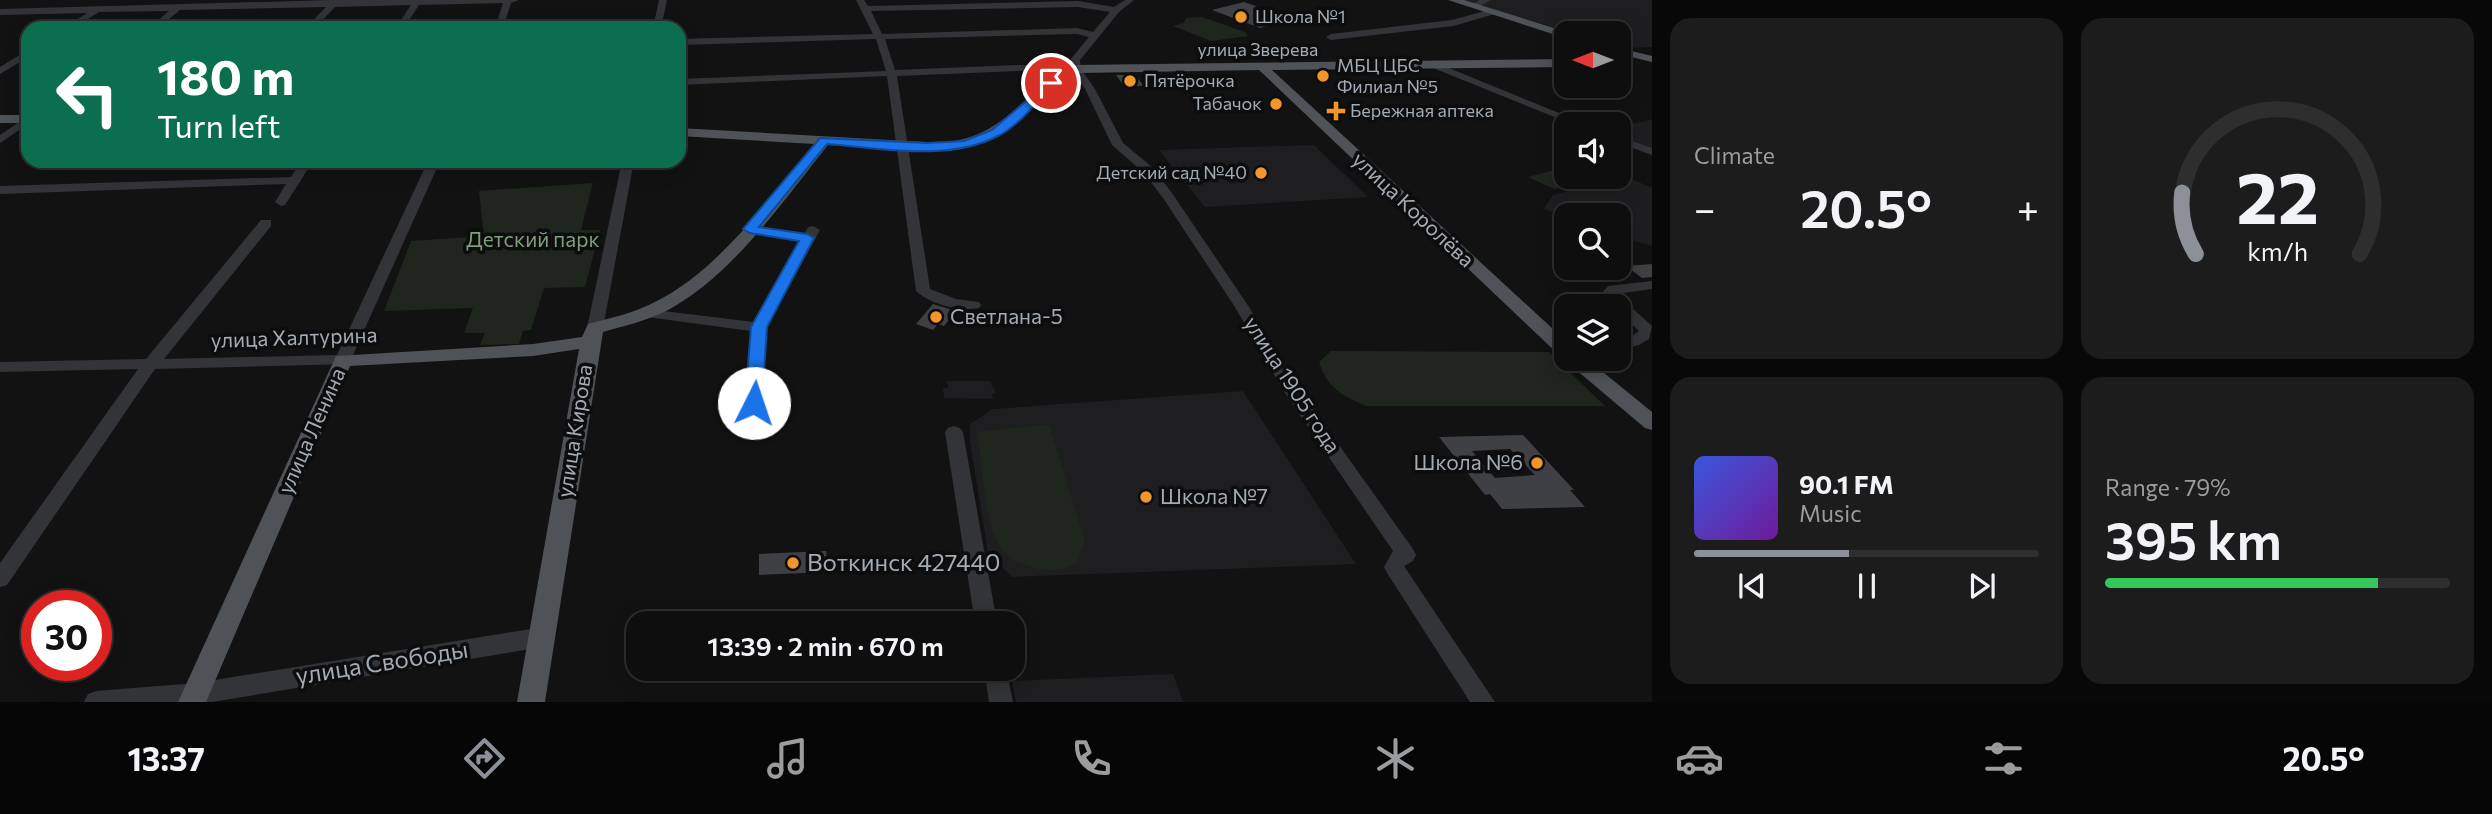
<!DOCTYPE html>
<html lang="en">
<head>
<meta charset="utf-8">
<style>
	body { margin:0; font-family:Commissioner,sans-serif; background:#1c1c1c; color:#f1f3f6; height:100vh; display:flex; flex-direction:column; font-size:26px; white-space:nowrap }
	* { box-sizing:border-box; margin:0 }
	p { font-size:23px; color:#9b9c9e }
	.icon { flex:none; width:38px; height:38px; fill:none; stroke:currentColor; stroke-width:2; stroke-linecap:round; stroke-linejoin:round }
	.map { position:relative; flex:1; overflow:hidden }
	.side { display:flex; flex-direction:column; gap:18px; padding:18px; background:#080808; width:840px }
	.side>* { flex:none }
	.top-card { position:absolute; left:21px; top:21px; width:665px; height:147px; border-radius:21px; box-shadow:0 4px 18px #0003,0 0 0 2px #2e2e2e; background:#0b6e4f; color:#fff; overflow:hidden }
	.needle { width:46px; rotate:270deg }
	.controls { position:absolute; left:1554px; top:21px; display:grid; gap:14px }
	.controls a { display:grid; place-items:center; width:77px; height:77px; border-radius:14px; background:#0e0e0e; box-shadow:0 4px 18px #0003,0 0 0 2px #2e2e2e; font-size:35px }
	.speed { position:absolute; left:21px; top:590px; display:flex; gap:14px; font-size:35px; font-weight:700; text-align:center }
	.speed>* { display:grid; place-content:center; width:91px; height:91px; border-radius:50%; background:#0e0e0e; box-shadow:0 4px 18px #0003,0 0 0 2px #2e2e2e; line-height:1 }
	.speed .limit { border:10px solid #d22; background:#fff; color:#111 }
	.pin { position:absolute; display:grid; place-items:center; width:60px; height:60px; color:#fff; margin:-30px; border:4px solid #fff; border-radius:50%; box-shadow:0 2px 7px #0007 }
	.me { position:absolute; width:77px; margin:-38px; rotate:4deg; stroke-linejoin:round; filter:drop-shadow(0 0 5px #0008) }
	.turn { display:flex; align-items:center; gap:24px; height:147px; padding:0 21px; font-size:32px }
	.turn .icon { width:91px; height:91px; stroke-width:2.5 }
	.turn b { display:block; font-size:49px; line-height:60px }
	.big { font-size:52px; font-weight:600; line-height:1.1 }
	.side .card { flex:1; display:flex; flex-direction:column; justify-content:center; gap:10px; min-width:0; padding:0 24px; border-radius:21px; background:#1c1c1c }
	.side .dial { align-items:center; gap:0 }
	.dial svg { height:182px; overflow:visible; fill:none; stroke:#2e2e2e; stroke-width:7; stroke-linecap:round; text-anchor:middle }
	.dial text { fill:#f1f3f6; stroke:none }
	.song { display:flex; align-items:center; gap:21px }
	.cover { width:84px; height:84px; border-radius:10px; background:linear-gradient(135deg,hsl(230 70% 55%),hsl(280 70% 35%)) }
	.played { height:7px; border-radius:4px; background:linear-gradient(90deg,#8c9099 45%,#2e2e2e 45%) }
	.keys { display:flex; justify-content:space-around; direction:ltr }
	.heat { display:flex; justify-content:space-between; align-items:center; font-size:38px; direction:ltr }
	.charge { height:10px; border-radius:5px; background:linear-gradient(90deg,#34c759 79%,#2e2e2e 0) }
	.side .tiles { flex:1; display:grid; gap:18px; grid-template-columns:repeat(2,1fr) }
	.trip { position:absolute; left:626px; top:611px; width:399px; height:70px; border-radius:21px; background:#0e0e0e; box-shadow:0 4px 18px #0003,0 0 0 2px #2e2e2e; font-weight:600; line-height:70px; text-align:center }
	.dock { display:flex; height:112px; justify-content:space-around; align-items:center; background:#060606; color:#9b9c9e }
	.dock .icon { width:49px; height:49px }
	.dock .current { color:#8c9099 }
	.dock b { font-size:32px; color:#f1f3f6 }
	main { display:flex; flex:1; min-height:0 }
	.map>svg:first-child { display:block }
</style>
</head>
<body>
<main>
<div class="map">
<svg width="1652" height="702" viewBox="0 0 1652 702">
	<rect width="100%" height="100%" fill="#121213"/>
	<g fill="#1e1e20">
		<polygon points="1459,0 1652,0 1652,47 1625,48 1619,47 1619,33 1573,33"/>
		<polygon points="1652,119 1652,148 1619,135 1619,128"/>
		<polygon points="1314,145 1368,197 1205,207 1159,150"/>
		<polygon points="1625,176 1652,188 1652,246 1619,236 1619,215 1566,217 1544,209 1553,195"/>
		<polygon points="947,381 990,381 996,393 992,394 993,399 944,398 943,388 948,388"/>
		<polygon points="1243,391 1356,564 1012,577 988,553 970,442 970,424 993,409"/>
		<polygon points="1173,674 1183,702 1016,702 1012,681"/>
	</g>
	<g fill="#1e261e">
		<polygon points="1202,17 1245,32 1248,36 1211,41 1173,26 1184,23 1186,18"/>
		<polygon points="1566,167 1566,177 1603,177 1554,189 1528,177"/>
		<polygon points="593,183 581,230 600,230 585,287 544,288 531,330 523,331 519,344 480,345 485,333 464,333 473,308 384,311 411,241 484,236 479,191"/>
		<path d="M1331,351L1549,352L1605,406H1366C1341,395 1328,389 1319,362Z"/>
		<path d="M1049,424L1085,541L1077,563C1064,570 1049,572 1035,568C1020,565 1007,559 999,545C985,522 981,460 977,432Z"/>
	</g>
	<g fill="#3e4043" fill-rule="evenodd">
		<polygon points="1244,2 1293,19 1260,28 1212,10"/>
		<polygon points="1116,75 1135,75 1144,86 1124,86"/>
		<polygon points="1652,264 1652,277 1642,278 1626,266"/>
		<polygon points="933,304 956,311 944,326 938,324 933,330 916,324"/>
		<path d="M1523,435L1574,490H1570L1585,507L1502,509L1490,494L1485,495L1439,437ZM1510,449L1535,475L1495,478L1472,451Z"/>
		<polygon points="826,551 828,572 759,575 759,554"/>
	</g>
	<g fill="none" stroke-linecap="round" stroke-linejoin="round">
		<g fill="#333438" fill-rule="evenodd">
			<polygon points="333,0 519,0 511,3 503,28 495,28 503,3 419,5 404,28 396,28 411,5 335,7 315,28 306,28 326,7 180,10 158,28 149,28 169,11 99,12 74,28 64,28 87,13 0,15 0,9"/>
			<polygon points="659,0 667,0 661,28 653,28"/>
			<path d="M856,0H864L868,6L1078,1L1114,7L1125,0H1134L1119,12L1080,60L1081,69L1095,89L1123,143L1152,167L1172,193L1249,307L1295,383L1413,549L1416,555L1413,561L1404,566L1495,702H1470L1387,573L1384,567L1393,551L1283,390L1235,307L1163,198L1144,173L1112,145L1085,89L1073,72L1019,71L897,76L930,289L956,299L979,302L981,305L979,308C960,312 930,304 916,291L887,76L679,85V79L886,71L876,39L679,45V39L873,34ZM1078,7L1110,12L1093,32L1077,28L882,34L871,11ZM1077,34L1089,37L1070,60L1071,66L1019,65L895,70L885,39Z"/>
			<polygon points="1480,0 1491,0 1476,8 1469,6"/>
			<polygon points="1492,9 1496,12 1495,14 1453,26 1331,40 1326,37 1331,34 1452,20"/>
			<polygon points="28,50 28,57 0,74 0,67"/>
			<polygon points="1433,64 1439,64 1586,124 1572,124 1433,68"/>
			<polygon points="28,116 28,124 0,143 0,135"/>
			<polygon points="1619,136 1652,148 1652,155 1619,143"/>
			<polygon points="301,161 313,161 285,205 281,206 275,202 286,184 0,194 0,186 291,177"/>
			<polygon points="428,161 440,161 349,364 155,369 7,585 0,587 0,563 138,369 0,372 0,362 146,359 261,220 271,220 271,226 164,359 337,355"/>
			<polygon points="622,161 634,161 603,328 595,333 587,328"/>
			<polygon points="750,225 804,234 808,227 813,226 820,230 767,327 762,403 754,409 746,403 751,331 647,317 640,313 647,309 754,322 800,241 745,232 743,229"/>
			<polygon points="1652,281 1652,289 1616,294 1652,326 1649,339 1639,345 1619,349 1619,339 1629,338 1639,331 1619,312 1619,306 1613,306 1601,294 1608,286"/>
			<polygon points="954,426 960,428 963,432 997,623 975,623 945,432 948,428"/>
			<polygon points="543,627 551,630 554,637 551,644 543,647 212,702 84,702 88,694 96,691 196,683"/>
			<polygon points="984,668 1006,668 1013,702 989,702"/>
		</g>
		<g fill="#4f5257" fill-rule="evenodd">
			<polygon points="1448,0 1464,0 1570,33 1566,33 1566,38 1562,37"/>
			<polygon points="1619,48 1652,56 1652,62 1619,54"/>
			<path d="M1566,59V67L1272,70L1566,341V357L1559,355L1259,70L1079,73L1046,95L1006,130L971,146L943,151L828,145C783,201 730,279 664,312C645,321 624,326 603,332L545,702H517L579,349L533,356L350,366L206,702H178L336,356L533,344L582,337L588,324C611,318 634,313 655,302C721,269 768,199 814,144L679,136V128L943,143C962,140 979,136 995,125C1023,107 1044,76 1076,65Z"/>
			<rect x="0" y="115" width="28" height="8"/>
			<polygon points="1566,357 1587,359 1652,412 1652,430 1645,428 1568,363"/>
		</g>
	</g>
	<path fill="#1a73e8" stroke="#114b97" stroke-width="2" d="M1051,80L1056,83L1054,85C1039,100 1017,127 998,136C948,162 881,148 827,144L759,227L807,234L814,238L767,327L762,403L754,408L748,407L745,403L751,327L799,241L750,233L743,229L820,138L927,143L964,141L992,130Z"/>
	<g fill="#f2952b" stroke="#0d0d0e" stroke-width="2.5">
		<circle cx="1241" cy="17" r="7"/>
		<circle cx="1323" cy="76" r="7"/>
		<circle cx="1130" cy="81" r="7"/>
		<circle cx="1276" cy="104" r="7"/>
		<path d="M1332.5 100.5h7v7h7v7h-7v7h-7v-7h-7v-7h7z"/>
		<circle cx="1261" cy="173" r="7"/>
		<circle cx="936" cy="317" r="7"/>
		<circle cx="1537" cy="463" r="7"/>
		<circle cx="1146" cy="497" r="7"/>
		<circle cx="793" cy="563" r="7"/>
	</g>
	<g text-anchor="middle" stroke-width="7" stroke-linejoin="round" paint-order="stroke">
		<g font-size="18" fill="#a3abb4" stroke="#0d0d0e" text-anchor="start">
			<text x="1255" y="23">Школа №1</text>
			<text x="1337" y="72">МБЦ ЦБС<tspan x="1337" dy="21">Филиал №5</tspan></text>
			<text x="1144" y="87">Пятёрочка</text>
			<text x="1262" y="110" text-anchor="end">Табачок</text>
			<text x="1350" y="117">Бережная аптека</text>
			<text x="1247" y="179" text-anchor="end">Детский сад №40</text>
		</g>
		<g font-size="18" fill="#a3abb4" stroke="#0d0d0e">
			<text x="1258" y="56">улица Зверева</text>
		</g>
		<g font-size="21" fill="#a3abb4" stroke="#0d0d0e">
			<text transform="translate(1413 210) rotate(43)" y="7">улица Королёва</text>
			<text transform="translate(294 338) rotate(-2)" y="7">улица Халтурина</text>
			<text transform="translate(1292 385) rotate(57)" y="7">улица 1905 года</text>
			<text transform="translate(312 431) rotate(-66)" y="7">улица Ленина</text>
			<text transform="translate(575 431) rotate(-81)" y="7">улица Кирова</text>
		</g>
		<g font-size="21" fill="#7c9f7a" stroke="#0d0d0e">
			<text x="533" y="247">Детский парк</text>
		</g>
		<g font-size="21" fill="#a3abb4" stroke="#0d0d0e" text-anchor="start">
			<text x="950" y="324">Светлана-5</text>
			<text x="1523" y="470" text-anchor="end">Школа №6</text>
			<text x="1160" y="504">Школа №7</text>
		</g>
		<g font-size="24" fill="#a3abb4" stroke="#0d0d0e" text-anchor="start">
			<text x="807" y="571">Воткинск 427440</text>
		</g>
		<g font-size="24" fill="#a3abb4" stroke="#0d0d0e">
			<text transform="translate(382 663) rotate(-9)" y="8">улица Свободы</text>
		</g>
	</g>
</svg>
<div class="controls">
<a><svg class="needle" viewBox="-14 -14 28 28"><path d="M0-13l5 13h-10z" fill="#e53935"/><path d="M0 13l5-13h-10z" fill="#9b9c9e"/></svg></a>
<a><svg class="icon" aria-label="sound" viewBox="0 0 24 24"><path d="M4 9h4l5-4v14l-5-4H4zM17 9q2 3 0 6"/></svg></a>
<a><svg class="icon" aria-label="search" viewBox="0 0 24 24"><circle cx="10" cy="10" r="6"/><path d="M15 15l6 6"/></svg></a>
<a><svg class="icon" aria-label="layers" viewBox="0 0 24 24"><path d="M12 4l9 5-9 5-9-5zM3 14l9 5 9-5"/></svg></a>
</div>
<div class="speed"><div class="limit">30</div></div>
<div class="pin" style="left:1051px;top:83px;background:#d93025"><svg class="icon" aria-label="arrive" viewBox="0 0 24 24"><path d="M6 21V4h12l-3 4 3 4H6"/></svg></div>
<svg class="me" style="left:754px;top:403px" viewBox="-20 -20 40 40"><circle r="19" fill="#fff"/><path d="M0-13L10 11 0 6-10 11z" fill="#1a73e8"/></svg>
<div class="trip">13:39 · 2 min · 670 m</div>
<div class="top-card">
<div class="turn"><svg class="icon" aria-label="left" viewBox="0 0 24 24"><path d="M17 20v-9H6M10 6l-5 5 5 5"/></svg><div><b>180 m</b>Turn left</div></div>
</div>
</div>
<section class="side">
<div class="tiles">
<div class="card"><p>Climate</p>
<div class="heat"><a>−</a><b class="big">20.5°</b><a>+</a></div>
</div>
<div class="card dial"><svg viewBox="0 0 100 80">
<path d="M14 69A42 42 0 1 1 86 69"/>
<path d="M14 69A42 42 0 0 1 8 42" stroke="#8c9099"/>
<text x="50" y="56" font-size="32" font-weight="700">22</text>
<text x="50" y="72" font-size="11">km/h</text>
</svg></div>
<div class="card">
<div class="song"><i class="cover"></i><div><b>90.1 FM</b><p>Music</p></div></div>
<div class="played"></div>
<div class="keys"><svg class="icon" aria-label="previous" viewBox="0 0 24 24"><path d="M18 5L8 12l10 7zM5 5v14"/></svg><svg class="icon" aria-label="pause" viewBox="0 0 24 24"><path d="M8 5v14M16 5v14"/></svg><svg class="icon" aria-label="next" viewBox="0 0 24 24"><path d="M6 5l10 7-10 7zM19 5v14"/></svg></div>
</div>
<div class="card"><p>Range · 79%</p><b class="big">395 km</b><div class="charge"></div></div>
</div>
</section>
</main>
<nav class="dock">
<b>13:37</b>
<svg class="icon current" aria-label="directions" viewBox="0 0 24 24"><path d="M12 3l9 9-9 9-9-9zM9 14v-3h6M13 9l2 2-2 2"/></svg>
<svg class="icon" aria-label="music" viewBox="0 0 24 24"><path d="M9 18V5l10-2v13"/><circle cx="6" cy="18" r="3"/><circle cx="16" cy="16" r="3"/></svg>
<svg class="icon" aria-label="phone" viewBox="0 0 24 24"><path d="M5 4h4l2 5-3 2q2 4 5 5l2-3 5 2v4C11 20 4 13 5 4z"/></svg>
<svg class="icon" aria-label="climate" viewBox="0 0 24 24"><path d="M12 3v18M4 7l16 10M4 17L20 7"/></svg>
<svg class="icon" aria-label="car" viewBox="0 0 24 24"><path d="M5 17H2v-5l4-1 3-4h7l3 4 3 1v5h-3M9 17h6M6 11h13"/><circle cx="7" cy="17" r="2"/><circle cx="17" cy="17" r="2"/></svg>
<svg class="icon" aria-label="filters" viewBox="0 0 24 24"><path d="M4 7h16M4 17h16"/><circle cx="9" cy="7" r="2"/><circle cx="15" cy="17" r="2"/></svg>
<b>20.5°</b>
</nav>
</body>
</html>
